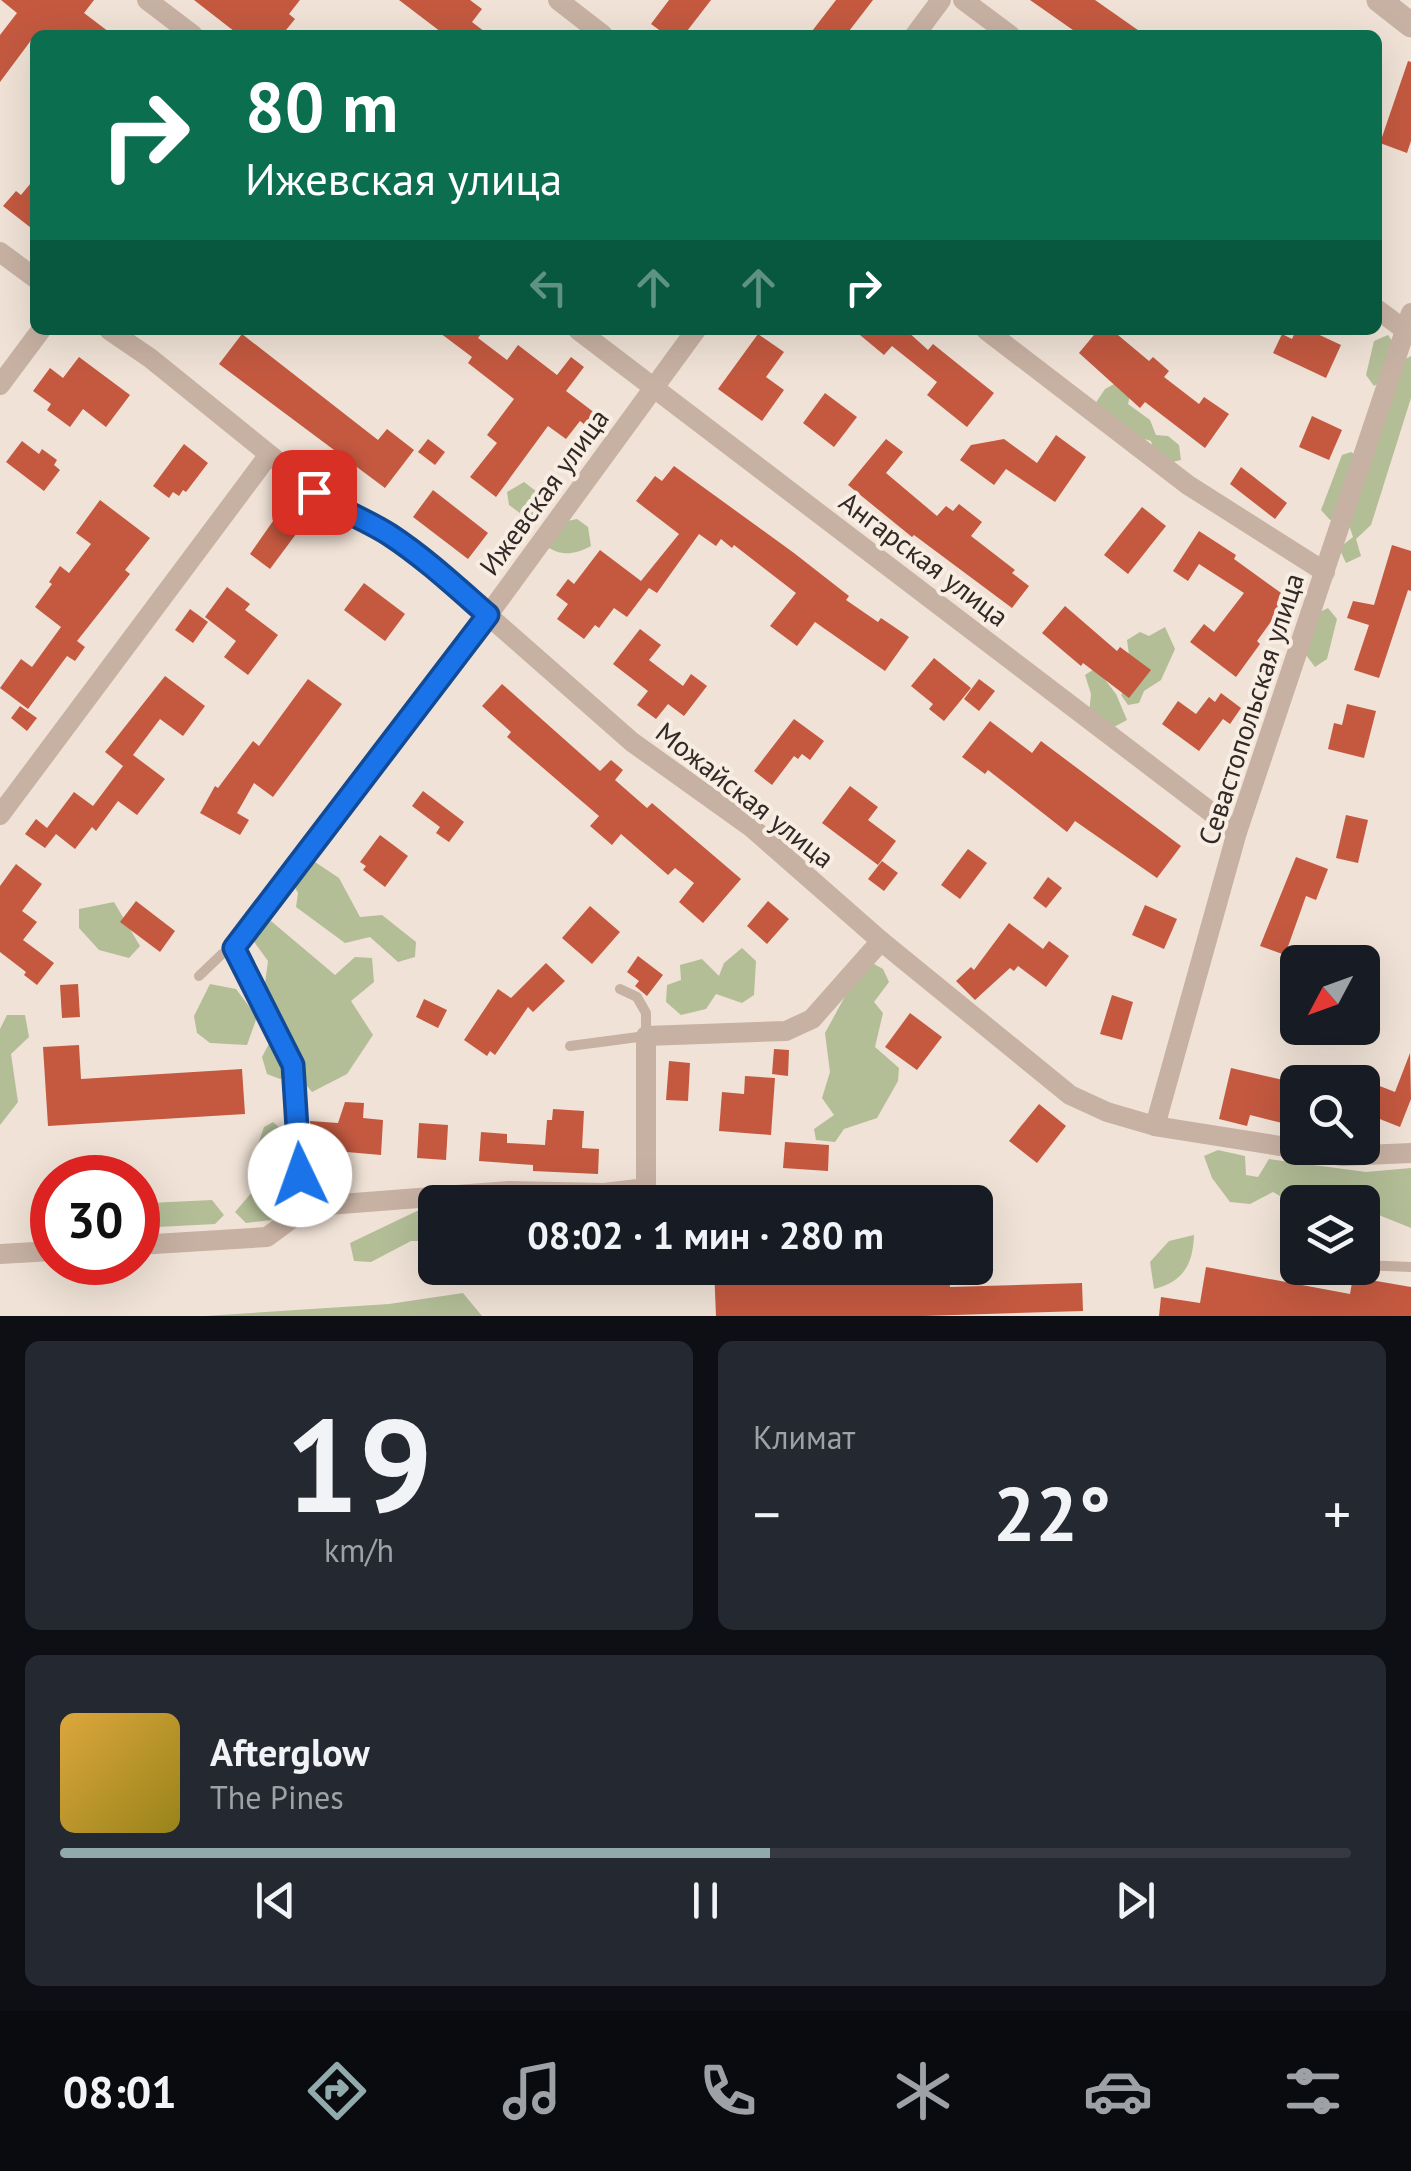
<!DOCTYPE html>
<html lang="ru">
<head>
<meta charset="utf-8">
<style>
	body { margin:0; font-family:"PT Sans",sans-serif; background:#242831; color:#f1f3f6; height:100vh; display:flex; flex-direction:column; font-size:38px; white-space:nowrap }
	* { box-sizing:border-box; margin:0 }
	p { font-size:32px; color:#9ea1a6 }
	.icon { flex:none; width:55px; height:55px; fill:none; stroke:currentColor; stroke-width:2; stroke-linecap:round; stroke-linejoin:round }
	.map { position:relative; height:1316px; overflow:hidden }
	.side { display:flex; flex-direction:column; gap:25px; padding:25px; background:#0d0f14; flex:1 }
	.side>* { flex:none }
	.top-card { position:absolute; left:30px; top:30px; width:1352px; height:305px; border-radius:15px; box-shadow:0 10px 40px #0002; background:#0b6e4f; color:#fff; overflow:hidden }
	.needle { width:65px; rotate:229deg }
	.buttons { position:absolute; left:1280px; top:945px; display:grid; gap:20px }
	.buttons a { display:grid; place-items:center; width:100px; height:100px; border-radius:15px; background:#171b24; box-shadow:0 10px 40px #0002; font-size:50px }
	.speed { position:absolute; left:30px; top:1155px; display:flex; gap:20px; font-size:50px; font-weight:700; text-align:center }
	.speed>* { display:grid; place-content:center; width:130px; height:130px; border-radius:50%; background:#171b24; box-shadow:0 10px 40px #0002; line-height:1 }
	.speed .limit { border:15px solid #d22; background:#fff; color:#111 }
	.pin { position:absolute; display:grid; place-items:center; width:85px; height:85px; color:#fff; margin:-42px; border-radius:20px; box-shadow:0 5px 15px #0006 }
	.me { position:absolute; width:110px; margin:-55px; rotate:357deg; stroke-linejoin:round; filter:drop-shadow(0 0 8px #0008) }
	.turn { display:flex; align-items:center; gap:35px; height:210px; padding:0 50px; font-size:45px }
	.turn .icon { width:130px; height:130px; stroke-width:2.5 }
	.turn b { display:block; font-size:70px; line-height:85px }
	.lanes { display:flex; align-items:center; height:95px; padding:0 50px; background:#0003; justify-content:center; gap:50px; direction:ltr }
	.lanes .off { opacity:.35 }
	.big { font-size:75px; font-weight:600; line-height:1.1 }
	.side .card { flex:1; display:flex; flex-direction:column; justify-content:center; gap:15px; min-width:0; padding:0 35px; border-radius:15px; background:#242831 }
	.side .dial { align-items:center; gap:0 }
	.dial b { font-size:130px; line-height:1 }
	.song { display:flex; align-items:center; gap:30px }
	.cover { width:120px; height:120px; border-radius:15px; background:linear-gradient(135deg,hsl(40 70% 55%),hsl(50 70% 35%)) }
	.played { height:10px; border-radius:5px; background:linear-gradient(90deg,#91abac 55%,#363941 55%) }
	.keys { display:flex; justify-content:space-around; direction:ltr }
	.heat { display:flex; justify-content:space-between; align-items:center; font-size:55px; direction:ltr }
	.side .tiles { flex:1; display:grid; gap:25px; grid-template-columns:1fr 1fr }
	.card:last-child { grid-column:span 2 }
	.trip { position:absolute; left:418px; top:1185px; width:575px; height:100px; border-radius:15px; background:#171b24; box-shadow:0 10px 40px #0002; font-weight:600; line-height:100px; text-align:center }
	.dock { display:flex; height:160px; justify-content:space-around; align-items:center; background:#090b0e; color:#9ea1a6 }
	.dock .icon { width:70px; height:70px }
	.dock .on { color:#91abac }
	.dock b { font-size:45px; color:#f1f3f6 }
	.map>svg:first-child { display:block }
</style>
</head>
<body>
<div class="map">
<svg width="1411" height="1316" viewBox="0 0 1411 1316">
	<rect width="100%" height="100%" fill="#f0e2d6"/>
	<g fill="#b3be97">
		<polygon points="1388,335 1395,345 1383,380 1374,386 1366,375 1374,341"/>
		<polygon points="1411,356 1411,398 1371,525 1356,539 1361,556 1346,563 1339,548 1353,537 1349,525 1403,360"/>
		<polygon points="1127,377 1133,384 1128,404 1150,420 1156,435 1168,436 1179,445 1181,460 1168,463 1155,455 1151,441 1127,434 1095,404 1105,389"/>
		<polygon points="1351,452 1360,458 1339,518 1330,520 1321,510 1342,455"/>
		<polygon points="524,482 549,501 544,515 528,519 509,505 507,492"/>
		<path d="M577,519L588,527L591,546C570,557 556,556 539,540L547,525Z"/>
		<polygon points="1328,608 1337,619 1327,659 1315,667 1306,655 1316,614"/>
		<polygon points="1165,627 1175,649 1161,680 1144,691 1139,703 1128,705 1121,695 1132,677 1127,640 1140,632 1149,636"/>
		<polygon points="1096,668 1116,694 1127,720 1112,728 1089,714 1091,694 1085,675"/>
		<polygon points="312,860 339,878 360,917 382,915 416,942 415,957 398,962 370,937 345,943 296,907 298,893 291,880"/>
		<polygon points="114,902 140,946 129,958 99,950 79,928 79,909"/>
		<polygon points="271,921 335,975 355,957 372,958 374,982 351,1001 373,1035 347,1074 312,1092 297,1074 280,1079 267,1074 262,1057 277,1028 263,998 268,961 249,935"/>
		<polygon points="742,948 756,961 754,995 742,1003 716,994 706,1009 681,1015 666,1002 667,985 681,980 680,965 702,959 719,976 724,963"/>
		<polygon points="874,964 883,969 889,982 874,1002 883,1013 875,1047 899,1068 898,1081 877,1118 844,1129 835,1142 816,1140 814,1129 834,1115 822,1098 830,1072 825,1033 855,978"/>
		<polygon points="210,984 236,989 257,1017 247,1045 210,1043 197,1033 194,1016"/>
		<polygon points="7,1015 25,1015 29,1037 11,1054 18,1102 0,1125 0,1029"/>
		<polygon points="273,1122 287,1134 291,1203 280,1219 246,1223 235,1212 253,1191 253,1159 264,1127"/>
		<polygon points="1218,1150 1245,1156 1246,1175 1258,1177 1269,1159 1366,1172 1411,1168 1411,1228 1374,1213 1363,1224 1362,1202 1298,1202 1297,1206 1273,1192 1250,1204 1230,1202 1212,1178 1204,1156"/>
		<polygon points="138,1199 150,1203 212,1200 224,1215 215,1224 138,1228"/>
		<polygon points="419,1210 435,1211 435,1241 411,1241 371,1262 354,1261 350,1243"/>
		<path d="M1194,1235C1193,1263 1184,1282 1154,1289L1150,1262L1169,1241Z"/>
		<polygon points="463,1293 482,1316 205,1316 389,1304"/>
	</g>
	<g fill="#c45940">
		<polygon points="1,0 94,0 84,13 113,35 35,35 0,82 0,35 17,13"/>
		<polygon points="194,0 300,0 289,14 295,19 282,35 239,35"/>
		<polygon points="399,0 470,0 482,9 472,22 489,35 445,35"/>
		<polygon points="669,0 711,0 684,35 666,35 651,24"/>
		<polygon points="836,0 873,0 846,35 809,35"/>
		<polygon points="1030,0 1095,0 1145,35 1080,35"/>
		<polygon points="1408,61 1411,62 1411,141 1407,153 1380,143"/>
		<polygon points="35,178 35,231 3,206 16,191 21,195"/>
		<polygon points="436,330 484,330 478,338 507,360 518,345 557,375 571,357 584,367 566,391 608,423 598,435 580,421 566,439 548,426 496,497 470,477 497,443 487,435 514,399 468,363 472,357"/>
		<polygon points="854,330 906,330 928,350 933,344 994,393 967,427 927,395 937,382 892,346 884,355"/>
		<polygon points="1098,330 1112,330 1149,361 1153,357 1169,371 1164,377 1199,404 1204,397 1229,414 1205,448 1145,402 1140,408 1079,353"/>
		<polygon points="1296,330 1309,330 1341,345 1326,378 1273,353 1282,334 1292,339"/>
		<polygon points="242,334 378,440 387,429 414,450 385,488 219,364"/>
		<polygon points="758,334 784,352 766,377 784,390 762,421 718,389"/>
		<polygon points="79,357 130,395 106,427 83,409 70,427 47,410 51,404 33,391 50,368 63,378"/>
		<polygon points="825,393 857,417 834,447 803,423"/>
		<polygon points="1312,416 1342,430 1329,460 1299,447"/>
		<polygon points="1056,435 1086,457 1055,502 1006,469 994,485 960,460 971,445 1004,439 1037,463"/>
		<polygon points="428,439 445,452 435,465 418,452"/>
		<polygon points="886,439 903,452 886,473 937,516 946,506 953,511 959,504 982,522 971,536 1015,570 1012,573 1029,586 1012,608 914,535 912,537 848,485"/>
		<polygon points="22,441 39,454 42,449 57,460 54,465 60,470 44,491 6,462"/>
		<polygon points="184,444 208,463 186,492 183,490 179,496 173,492 169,498 153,486"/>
		<polygon points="674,466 794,553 849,596 846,600 878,622 881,618 909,637 885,671 815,622 797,646 770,626 796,593 734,545 732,548 721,539 716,546 699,534 657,593 649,588 627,617 614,608 599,628 595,625 584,639 557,619 568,604 556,595 568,579 574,584 600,550 641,581 679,534 636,501 655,476 662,481"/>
		<polygon points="1241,467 1287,503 1275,519 1230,484"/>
		<polygon points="433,490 488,533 468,559 413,517"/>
		<polygon points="100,500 150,538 125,570 130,574 77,641 85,647 75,661 67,656 28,709 0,688 21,659 32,667 61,627 35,607 52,584 49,582 60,566 69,573 91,544 76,533"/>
		<polygon points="1142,507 1166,526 1128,574 1104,555"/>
		<polygon points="278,514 299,530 270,569 250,554"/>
		<polygon points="1199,531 1236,555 1234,559 1288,598 1257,641 1260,644 1236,677 1190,642 1204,624 1214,632 1244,593 1199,564 1188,581 1173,571"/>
		<polygon points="1392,545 1411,551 1411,591 1408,590 1379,678 1354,670 1369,625 1347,618 1353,601 1374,605"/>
		<polygon points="364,583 405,614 385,641 344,610"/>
		<polygon points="227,587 250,604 245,610 278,635 248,675 224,657 236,641 205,617"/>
		<polygon points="1065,606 1117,651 1120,647 1151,670 1129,698 1083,663 1081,666 1042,633"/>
		<polygon points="190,609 208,622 193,643 175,630"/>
		<polygon points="640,629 661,645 649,660 683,686 691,674 707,686 684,716 668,704 656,719 637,705 648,691 613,664"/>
		<polygon points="934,658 971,688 944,721 929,709 933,704 911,686"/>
		<polygon points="165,676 205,706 183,736 160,719 133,755 165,779 137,815 118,801 96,831 92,827 75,849 56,834 45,848 25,834 36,819 47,828 74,792 93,806 123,766 105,752"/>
		<polygon points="308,679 342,704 273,797 254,783 237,813 249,820 240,835 200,813 215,786 218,788 253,741 259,746"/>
		<polygon points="979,679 995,691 979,711 964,699"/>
		<polygon points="502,684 600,771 611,760 623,770 615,780 647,808 652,803 741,879 703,923 679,902 694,883 675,868 668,875 621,834 612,845 590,826 599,816 507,737 511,732 482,706"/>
		<polygon points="1221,693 1241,708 1230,724 1223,719 1199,751 1162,724 1178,701 1196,714 1209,697 1215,702"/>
		<polygon points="1347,704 1376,711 1364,758 1328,749 1334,723 1342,725"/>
		<polygon points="20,706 37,718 27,731 11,718"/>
		<polygon points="794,719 824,741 810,760 802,754 798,759 794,756 772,785 754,771"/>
		<polygon points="990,721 1032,753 1041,741 1181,846 1157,878 1075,821 1067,832 988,770 985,774 962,757"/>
		<polygon points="850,786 878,807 868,820 896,841 878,865 822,823"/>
		<polygon points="423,791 464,822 449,842 436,833 440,827 412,806"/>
		<polygon points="1346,815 1368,820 1358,863 1336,858"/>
		<polygon points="380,835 408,856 385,887 363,870 366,866 360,862"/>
		<polygon points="968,849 987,863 960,899 941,885"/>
		<polygon points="1296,857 1328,869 1316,900 1306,896 1285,955 1260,946"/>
		<polygon points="882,861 898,873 884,891 868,879"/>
		<polygon points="16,864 42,884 22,911 37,922 23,940 54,963 37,985 24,975 26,972 0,952 0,886"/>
		<polygon points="1048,877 1062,888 1046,908 1033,898"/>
		<polygon points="136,901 175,931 160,952 120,922"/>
		<polygon points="768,901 789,919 767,944 747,926"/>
		<polygon points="1145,905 1177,919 1164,949 1132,935"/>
		<polygon points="590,906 620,932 592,964 562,938"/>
		<polygon points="1009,923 1043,949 1049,941 1069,956 1046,987 1018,966 1014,971 1010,968 975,1000 956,981 971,967 974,970"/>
		<polygon points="638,956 663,975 647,996 635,986 639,981 627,972"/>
		<polygon points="546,963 565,981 533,1012 528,1007 495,1055 490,1051 487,1056 464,1040 498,989 511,998"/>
		<polygon points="78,984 80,1017 62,1018 60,985"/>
		<polygon points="1112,995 1133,1002 1122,1040 1100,1034"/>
		<polygon points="424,999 447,1010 438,1028 416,1017"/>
		<polygon points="910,1013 942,1037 917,1070 885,1047"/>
		<polygon points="79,1045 81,1079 242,1069 245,1114 48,1126 43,1047"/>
		<polygon points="774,1049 789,1050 788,1076 772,1074"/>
		<polygon points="1410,1053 1411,1099 1400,1127 1362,1112 1362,1092 1367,1081 1395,1092"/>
		<polygon points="669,1061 690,1063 688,1101 666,1100"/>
		<polygon points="1231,1068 1292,1082 1282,1123 1250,1115 1247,1126 1219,1119"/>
		<polygon points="745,1076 775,1078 771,1135 719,1131 722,1092 744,1094"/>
		<polygon points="345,1102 364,1103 363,1118 383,1120 381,1155 312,1149 310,1121 338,1123"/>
		<polygon points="1039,1104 1066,1126 1037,1163 1009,1141"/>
		<polygon points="553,1109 584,1111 582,1148 599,1149 598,1174 533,1171 533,1165 479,1161 481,1132 507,1134 507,1143 545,1145 547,1120 552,1120"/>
		<polygon points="419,1123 448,1125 446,1160 417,1158"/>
		<polygon points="785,1142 829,1145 828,1171 783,1168"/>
		<polygon points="1206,1267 1350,1294 1353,1277 1411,1287 1411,1316 1159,1316 1161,1297 1200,1303"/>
		<polygon points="714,1268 949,1268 950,1287 1082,1283 1083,1311 924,1316 716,1316"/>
	</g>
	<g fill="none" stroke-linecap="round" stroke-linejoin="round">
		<g stroke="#c7b1a3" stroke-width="10">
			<polyline points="199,976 222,954 234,949"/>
			<polyline points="570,1046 646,1036 646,1013 637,997 620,989"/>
			<polyline points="1285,1261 1298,1262"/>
			<polyline points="1362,1265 1411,1267"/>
		</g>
		<g stroke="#c7b1a3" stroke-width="20">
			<polyline points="147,0 193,35"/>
			<polyline points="558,0 603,35"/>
			<polyline points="963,0 1010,35"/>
			<polyline points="915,35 941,0"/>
			<polyline points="0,252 35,278"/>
			<polyline points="1378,310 1405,330"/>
			<polyline points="109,330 150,358 337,509 385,531 417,553 632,742 751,827 881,941 1070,1095 1107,1112 1155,1126 1343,1156 1411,1153"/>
			<polyline points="578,330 1237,832"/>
			<polyline points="986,330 1188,485 1325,572"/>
			<polyline points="0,385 41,330"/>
			<polyline points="0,815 268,456"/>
			<polyline points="1155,1126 1237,832 1411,313"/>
			<polyline points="302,1211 293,1065 234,949 488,615 696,330"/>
			<polyline points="138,1245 267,1237 302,1211 328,1205 509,1191 604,1193 646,1188 646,1036 786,1031 812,1019 881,941"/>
			<polyline points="0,1254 52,1251"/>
		</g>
		<polyline stroke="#c7b1a3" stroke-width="25" points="1379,0 1411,25"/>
	</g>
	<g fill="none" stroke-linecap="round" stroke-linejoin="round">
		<g stroke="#114b97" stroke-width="25">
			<path id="route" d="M300,1175L293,1065L234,948L488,615C456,587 425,558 390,535C365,519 338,510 314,492"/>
		</g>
		<use href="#route" stroke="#1a73e8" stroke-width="18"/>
	</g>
	<g text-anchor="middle" stroke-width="8" stroke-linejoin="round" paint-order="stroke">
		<g font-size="28" fill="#322825" stroke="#f8ede2">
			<text transform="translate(544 492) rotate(-54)" y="10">Ижевская улица</text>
			<text transform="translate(924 559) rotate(37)" y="10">Ангарская улица</text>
			<text transform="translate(1251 709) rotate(-72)" y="10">Севастопольская улица</text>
			<text transform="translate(745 795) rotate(38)" y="10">Можайская улица</text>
		</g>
	</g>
</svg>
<div class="buttons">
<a><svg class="needle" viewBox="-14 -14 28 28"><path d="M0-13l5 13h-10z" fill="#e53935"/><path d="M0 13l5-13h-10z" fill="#9ea1a6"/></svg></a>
<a><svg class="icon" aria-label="search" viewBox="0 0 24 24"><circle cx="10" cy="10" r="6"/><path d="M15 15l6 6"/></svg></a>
<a><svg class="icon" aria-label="layers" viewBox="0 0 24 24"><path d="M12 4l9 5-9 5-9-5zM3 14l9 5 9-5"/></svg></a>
</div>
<div class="speed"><div class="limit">30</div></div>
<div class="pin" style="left:314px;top:492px;background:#d93025"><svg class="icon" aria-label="arrive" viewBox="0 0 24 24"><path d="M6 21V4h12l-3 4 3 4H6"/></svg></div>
<svg class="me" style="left:300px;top:1175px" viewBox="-20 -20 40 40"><circle r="19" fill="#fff"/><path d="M0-13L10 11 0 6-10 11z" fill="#1a73e8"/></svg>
<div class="trip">08:02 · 1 мин · 280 m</div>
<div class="top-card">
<div class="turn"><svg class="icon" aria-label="right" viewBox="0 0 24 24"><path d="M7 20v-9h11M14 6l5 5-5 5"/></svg><div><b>80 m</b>Ижевская улица</div></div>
<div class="lanes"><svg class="icon off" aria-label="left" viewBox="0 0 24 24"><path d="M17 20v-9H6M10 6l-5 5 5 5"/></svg><svg class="icon off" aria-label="ahead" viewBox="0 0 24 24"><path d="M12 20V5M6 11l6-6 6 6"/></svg><svg class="icon off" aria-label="ahead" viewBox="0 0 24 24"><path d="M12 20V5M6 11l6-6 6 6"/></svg><svg class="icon" aria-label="right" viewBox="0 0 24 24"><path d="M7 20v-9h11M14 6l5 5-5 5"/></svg></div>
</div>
</div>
<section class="side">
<div class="tiles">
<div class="card dial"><b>19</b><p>km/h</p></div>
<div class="card"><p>Климат</p>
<div class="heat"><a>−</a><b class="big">22°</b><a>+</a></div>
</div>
<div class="card">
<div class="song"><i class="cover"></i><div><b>Afterglow</b><p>The Pines</p></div></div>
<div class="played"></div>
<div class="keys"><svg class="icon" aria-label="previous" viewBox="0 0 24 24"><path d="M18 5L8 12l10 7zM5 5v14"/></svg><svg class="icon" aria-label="pause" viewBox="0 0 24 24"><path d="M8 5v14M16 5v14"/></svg><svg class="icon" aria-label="next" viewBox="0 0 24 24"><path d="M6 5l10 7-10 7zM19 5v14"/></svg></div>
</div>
</div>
</section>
<nav class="dock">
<b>08:01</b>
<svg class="icon on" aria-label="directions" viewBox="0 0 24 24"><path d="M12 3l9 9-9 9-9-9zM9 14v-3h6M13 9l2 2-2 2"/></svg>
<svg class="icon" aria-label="music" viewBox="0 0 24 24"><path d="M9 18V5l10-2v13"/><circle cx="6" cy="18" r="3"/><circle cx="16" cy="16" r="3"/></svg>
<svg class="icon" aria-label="phone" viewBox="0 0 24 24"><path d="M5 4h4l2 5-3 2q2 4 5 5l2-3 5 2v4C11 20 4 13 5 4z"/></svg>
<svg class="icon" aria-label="climate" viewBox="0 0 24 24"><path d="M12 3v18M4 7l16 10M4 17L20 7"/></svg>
<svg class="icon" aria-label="car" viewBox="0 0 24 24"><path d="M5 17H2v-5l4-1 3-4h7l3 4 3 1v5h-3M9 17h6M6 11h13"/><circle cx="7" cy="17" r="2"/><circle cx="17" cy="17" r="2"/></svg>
<svg class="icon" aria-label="filters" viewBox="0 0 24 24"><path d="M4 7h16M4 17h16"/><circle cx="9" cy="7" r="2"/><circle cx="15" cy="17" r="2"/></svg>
</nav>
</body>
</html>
